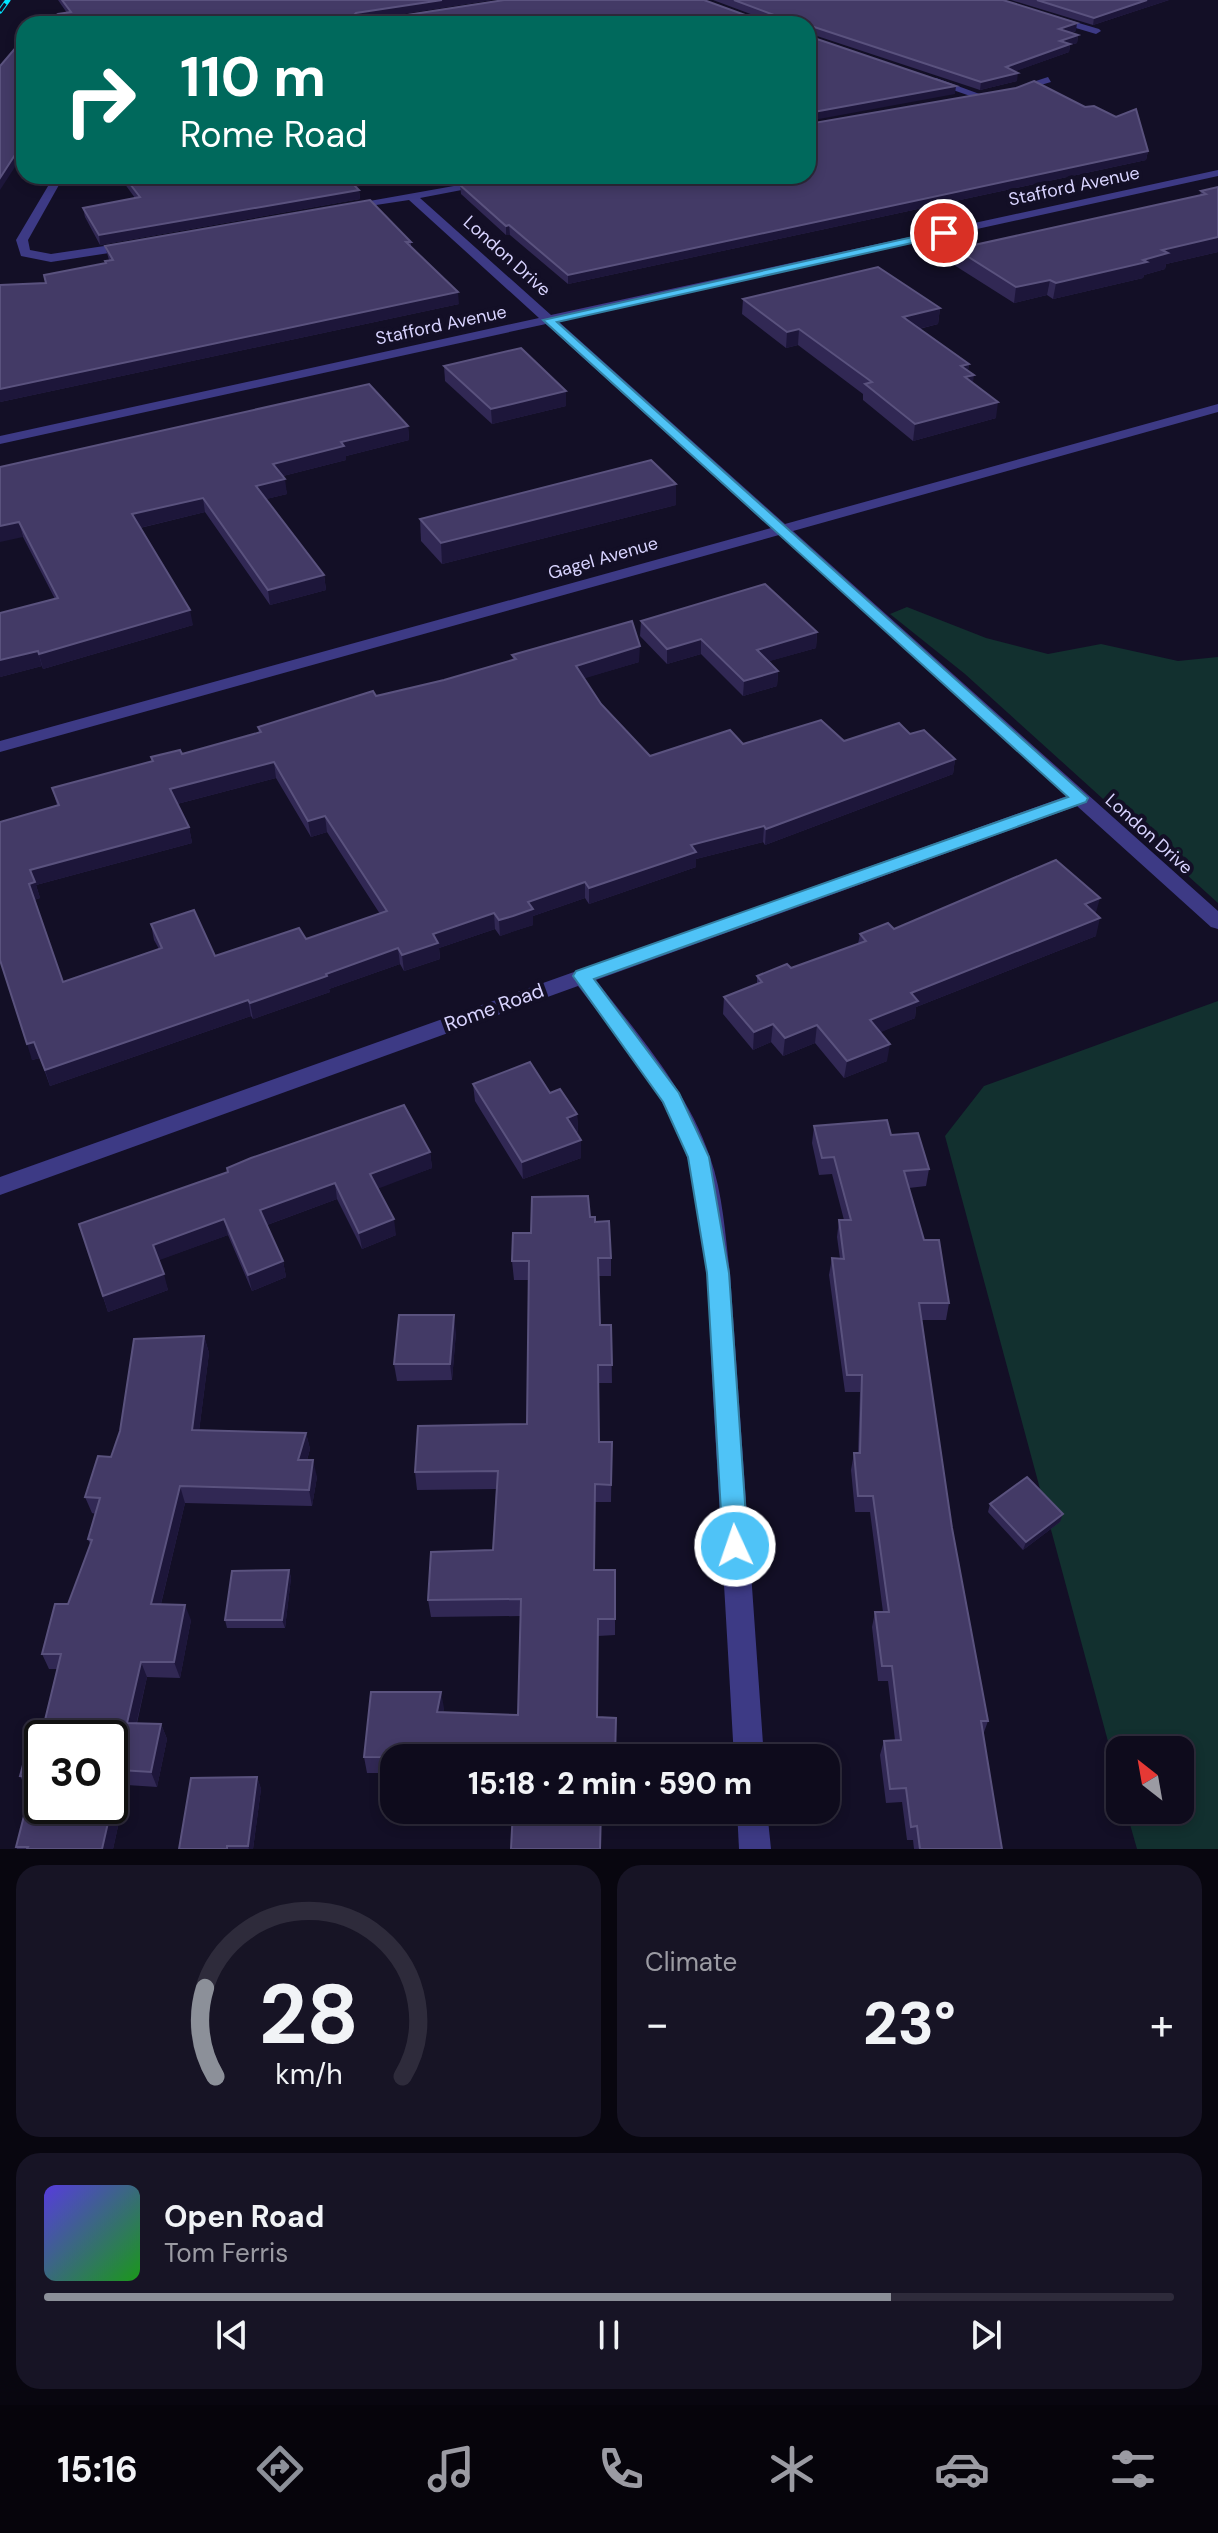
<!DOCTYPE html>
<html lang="en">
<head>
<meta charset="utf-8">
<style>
	body { margin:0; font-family:"DM Sans",sans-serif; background:#171425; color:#f1f3f6; height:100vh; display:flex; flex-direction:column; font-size:30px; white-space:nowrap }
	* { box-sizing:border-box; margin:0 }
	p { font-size:26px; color:#9b9ba3 }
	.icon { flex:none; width:44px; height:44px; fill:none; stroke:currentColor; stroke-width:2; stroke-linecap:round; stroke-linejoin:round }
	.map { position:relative; height:1849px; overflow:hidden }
	.panel { display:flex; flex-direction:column; gap:16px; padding:16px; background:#08060f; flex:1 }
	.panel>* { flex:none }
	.hud { position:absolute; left:16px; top:16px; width:800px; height:168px; border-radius:24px; box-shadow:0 4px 12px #0003,0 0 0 2px #2e2b3b; background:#00695c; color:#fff; overflow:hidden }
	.needle { width:52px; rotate:329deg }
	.controls { position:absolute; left:1106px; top:1736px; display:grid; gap:16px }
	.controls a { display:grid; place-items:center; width:88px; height:88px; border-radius:16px; background:#0e0b1c; box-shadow:0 4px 12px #0003,0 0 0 2px #2e2b3b; font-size:40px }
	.speed { position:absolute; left:24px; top:1720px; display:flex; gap:16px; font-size:40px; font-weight:700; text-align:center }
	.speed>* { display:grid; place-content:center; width:104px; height:104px; border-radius:50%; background:#0e0b1c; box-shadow:0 4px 12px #0003,0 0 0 2px #2e2b3b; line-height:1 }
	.speed .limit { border:4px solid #111; border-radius:12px; background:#fff; color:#111 }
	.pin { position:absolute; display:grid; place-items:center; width:68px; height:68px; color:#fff; margin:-34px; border:4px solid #fff; border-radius:50%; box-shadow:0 2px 8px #0007 }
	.me { position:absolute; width:88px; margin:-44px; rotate:357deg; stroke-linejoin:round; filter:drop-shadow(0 0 6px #0008) }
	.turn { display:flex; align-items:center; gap:28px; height:168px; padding:0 32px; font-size:36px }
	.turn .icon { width:104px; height:104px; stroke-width:2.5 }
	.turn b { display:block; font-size:56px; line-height:68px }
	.big { font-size:60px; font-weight:800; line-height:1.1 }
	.panel .tile { flex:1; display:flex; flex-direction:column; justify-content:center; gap:12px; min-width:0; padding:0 28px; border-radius:24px; background:#171425 }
	.panel .dial { align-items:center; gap:0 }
	.dial svg { height:208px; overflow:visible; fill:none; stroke:#2e2b3b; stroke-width:7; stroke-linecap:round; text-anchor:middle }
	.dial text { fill:#f1f3f6; stroke:none }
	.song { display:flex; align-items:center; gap:24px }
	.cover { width:96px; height:96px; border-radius:12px; background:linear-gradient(135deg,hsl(250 70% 55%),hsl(120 70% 35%)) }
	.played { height:8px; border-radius:4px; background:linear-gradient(90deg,#8c9099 75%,#2e2b3b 75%) }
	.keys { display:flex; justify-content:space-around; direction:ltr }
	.heat { display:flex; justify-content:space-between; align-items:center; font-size:44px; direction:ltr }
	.panel .tiles { flex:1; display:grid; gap:16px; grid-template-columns:1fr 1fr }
	.tile:last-child { grid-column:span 2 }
	.trip { position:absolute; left:380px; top:1744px; width:460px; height:80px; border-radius:24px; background:#0e0b1c; box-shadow:0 4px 12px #0003,0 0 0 2px #2e2b3b; font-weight:800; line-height:80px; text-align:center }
	.menu { display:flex; height:128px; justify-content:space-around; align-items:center; background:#06040b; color:#9b9ba3 }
	.menu .icon { width:56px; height:56px }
	.menu .current { color:#8c9099 }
	.menu b { font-size:36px; color:#f1f3f6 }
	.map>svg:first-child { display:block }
</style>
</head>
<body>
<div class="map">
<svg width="1218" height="1849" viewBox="0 0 1218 1849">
	<rect width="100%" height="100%" fill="#130f26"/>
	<g fill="#12302f">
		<polygon points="907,607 986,638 1048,654 1101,644 1178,661 1218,657 1218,903 965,674 890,614"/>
		<polygon points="1218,1001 1218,1849 1137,1849 1126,1810 1180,1810 1180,1750 1120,1750 1120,1786 945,1136 984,1086"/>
	</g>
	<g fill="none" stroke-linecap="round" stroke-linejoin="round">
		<g fill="#3d3a85" fill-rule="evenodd">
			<polygon points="1052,15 1099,29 1101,31 1096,34 1049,20"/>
			<polygon points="1048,77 1051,82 1013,93 1008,90"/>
			<polygon points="930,78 936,78 985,96 976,98 930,82"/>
			<path d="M1218,170V176L558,321L785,524L1218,404V412L793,531L1218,911V929L1211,927L1077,806L596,980C638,1035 687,1089 710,1157C723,1194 725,1234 730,1273L764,1758H734C727,1631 719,1504 712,1376C708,1306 710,1220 686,1154C664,1090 618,1039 578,986L0,1195V1177L1067,796L779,535L0,752V741L771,528L546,324L0,444V436L539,318L409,200L343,210V206L347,205L510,176H534L420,198L551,315Z"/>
			<polygon points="54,176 64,176 28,240 30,250 51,254 131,242 137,246 135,249 51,262 21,256 16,240"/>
			<polygon points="737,1810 767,1810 771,1849 739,1849"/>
		</g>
		<g stroke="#00e5ff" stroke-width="5">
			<polyline id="rail" points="0,11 8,0"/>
		</g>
		<use href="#rail" stroke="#130f26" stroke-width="3" stroke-dasharray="9" stroke-linecap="butt"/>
	</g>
	<g fill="#312854" fill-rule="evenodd">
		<polygon points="58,0 492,0 369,19 764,19 713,0 1003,0 1076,31 1071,33 1078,35 1077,43 1070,45 1069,52 1015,71 1017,81 980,90 808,33 808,24 42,24 67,13"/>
		<polygon points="1011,0 1169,0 1093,25"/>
		<polygon points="1148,151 1146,160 568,284 510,235 506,235 461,194 460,185"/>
		<polygon points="119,176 411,176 355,187 359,190 360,199 100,245 85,217 83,208 135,198"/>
		<polygon points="442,176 493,176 450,184"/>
		<polygon points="1218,187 1218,252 1166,264 1165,269 1144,275 1143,278 1053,299 1047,295 1014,303 954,265 956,249 1200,195 1201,191"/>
		<polygon points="411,242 411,247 459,304 0,402 0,285 46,283 105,264 105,261 109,260 105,246"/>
		<polygon points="743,299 940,308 938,324 919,329 969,364 968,370 973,383 996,418 913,441 863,400 863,394 798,345 786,348 742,314"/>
		<polygon points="444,366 566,406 492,424 445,381"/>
		<polygon points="408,426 409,440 346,456 346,460 283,476 287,494 266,499 324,575 326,590 270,605 205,512 140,528 193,625 43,669 42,666 0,677 55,599 23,537 0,467"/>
		<polygon points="676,505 442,564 421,541 420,519"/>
		<polygon points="641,621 817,632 816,648 769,661 778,671 777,686 743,696 701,654 667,664 640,636"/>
		<path d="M512,655L639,662L584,678L601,704L650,756L743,744L844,741L910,734L955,759L953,774L765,845L763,842L696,859V867L589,904L585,898L533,916V925L514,931L500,936L495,929L439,948L440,959L404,971L400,964L329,989L330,992L253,1019L251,1016L50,1086L40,1058L32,1060L0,822L57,805L52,788L152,762L151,757L182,754L259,733L258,727L444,680L513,660ZM276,778L311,837L327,832L380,914L306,939L215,956L151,924L154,940L159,949L63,982L34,900L40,898L36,885L192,843L189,827L177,804Z"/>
		<polygon points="1096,914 1096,936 916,1007 915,1018 880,1032 887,1061 844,1078 815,1043 783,1056 771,1042 753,1050 723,1014 724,997 757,984 757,976 791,968 858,944 860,934 894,929"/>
		<polygon points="473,1084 550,1093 577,1114 578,1132 576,1132 581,1158 523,1179 475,1101"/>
		<polygon points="814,1126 891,1135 929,1169 926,1186 909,1188 924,1240 949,1303 946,1320 921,1320 952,1528 988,1721 983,1735 1002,1849 914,1849 913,1840 907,1840 902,1802 886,1803 880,1755 884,1741 895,1740 888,1681 878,1681 872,1627 875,1612 883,1612 870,1512 855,1512 851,1470 854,1453 858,1453 860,1392 845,1392 829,1275 832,1258 840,1259 837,1237 839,1220 844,1220 832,1174 819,1175 812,1143"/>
		<polygon points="430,1152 432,1168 377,1188 396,1235 362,1249 337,1199 267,1225 283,1261 286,1277 252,1291 228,1235 158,1260 168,1290 108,1312 79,1224"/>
		<polygon points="590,1217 595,1222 611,1258 611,1276 598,1276 600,1325 611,1325 612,1383 598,1383 599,1442 612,1442 611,1502 595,1502 594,1570 615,1570 615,1635 598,1636 598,1717 615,1758 394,1758 394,1773 367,1773 364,1757 444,1708 443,1712 518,1715 521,1616 431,1617 428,1600 493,1550 496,1489 417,1490 415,1472 527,1424 529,1280 514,1280 512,1261 531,1233"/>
		<polygon points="456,1332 452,1380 397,1381 394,1364"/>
		<polygon points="204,1336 209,1353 199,1431 306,1433 310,1449 307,1460 317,1477 312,1506 185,1503 161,1604 191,1620 180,1678 147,1677 137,1723 161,1724 167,1739 157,1787 127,1785 113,1849 17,1849 16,1847 30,1791 28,1791 20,1776 45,1720 57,1669 49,1669 42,1654 68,1604 90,1544 88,1539 96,1514 92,1513 85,1497 111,1457"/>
		<polygon points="990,1504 1060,1522 1023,1550 988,1512"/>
		<polygon points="289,1570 291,1578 285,1628 227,1628 225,1620"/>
		<polygon points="257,1777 261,1789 253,1849 179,1849"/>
		<polygon points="479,1810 601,1810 512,1822 480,1820"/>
	</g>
	<g fill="#1d163a">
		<polygon points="442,0 492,0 357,21 353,16 356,13"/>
		<polygon points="1147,0 1169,0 1093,25 1094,18"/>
		<polygon points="1077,23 1076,31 1058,37 1059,29"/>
		<polygon points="1078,35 1077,43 1070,45 1069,52 1005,75 1006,67 1060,41"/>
		<polygon points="1018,73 1017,81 980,90 981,82"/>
		<polygon points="956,86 955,94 808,121 808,113"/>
		<polygon points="24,141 24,153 0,190 0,178"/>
		<polygon points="1148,151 1146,160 568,284 568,275"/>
		<polygon points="364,176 411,176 349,188 348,179"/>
		<polygon points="449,176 493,176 450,184"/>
		<polygon points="359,190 360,199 100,245 99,235"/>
		<polygon points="509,225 510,235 506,235 506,226"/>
		<polygon points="1218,237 1218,252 1166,264 1165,269 1144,275 1143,278 1053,299 1056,283 1143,260 1162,250"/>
		<polygon points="1050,280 1047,295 1014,303 1016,287"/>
		<polygon points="458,292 459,304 0,402 0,389"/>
		<polygon points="940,308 938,324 901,333 903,317"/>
		<polygon points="799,329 798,345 786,348 787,332"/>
		<polygon points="969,364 967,377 974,375 972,391 962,394 961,366"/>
		<polygon points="566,391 566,406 492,424 491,409"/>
		<polygon points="998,402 996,418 913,441 915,424"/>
		<polygon points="408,426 409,440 346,456 346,460 275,478 273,464 341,442"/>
		<polygon points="285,479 287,494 258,501 256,486"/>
		<polygon points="676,484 676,505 442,564 441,543"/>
		<polygon points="203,498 205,512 135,529 132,514"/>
		<polygon points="19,522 23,537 0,542 0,526"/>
		<polygon points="324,575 326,590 270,605 268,590"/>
		<polygon points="190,610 193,625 43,669 39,654"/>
		<polygon points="817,632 816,648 756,665 757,650"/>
		<polygon points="701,639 701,654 667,664 667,649"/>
		<polygon points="640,646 639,662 576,681 576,666"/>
		<polygon points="38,651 42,666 0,677 0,660"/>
		<polygon points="778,671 777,686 743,696 744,681"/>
		<polygon points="955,759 953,774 765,845 766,829"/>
		<polygon points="274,762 276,778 173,805 170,789"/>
		<polygon points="325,816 327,832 311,837 308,821"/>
		<polygon points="764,826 763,842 696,859 696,867 589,904 589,888 691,845"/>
		<polygon points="189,827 192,843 36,885 40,898 33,900 29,884 30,870"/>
		<polygon points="585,882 585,898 533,916 533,925 500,936 499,920 528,902"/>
		<polygon points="1100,898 1095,916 1085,904"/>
		<polygon points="494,913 495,929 439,948 440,959 404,971 402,955 433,934"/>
		<polygon points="1100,918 1096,936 916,1007 915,1018 867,1038 870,1020 911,993"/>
		<polygon points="398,948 400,964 329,989 330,992 253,1019 250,1003"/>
		<polygon points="248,1000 251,1016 50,1086 45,1070"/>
		<polygon points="773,1024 771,1042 753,1050 754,1032"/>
		<polygon points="817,1025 815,1043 783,1056 785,1038"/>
		<polygon points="34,1042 40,1058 32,1060 27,1044"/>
		<polygon points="890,1044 887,1061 844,1078 847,1061"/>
		<polygon points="577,1114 578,1132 568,1135 567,1118"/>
		<polygon points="581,1140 581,1158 523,1179 522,1162"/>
		<polygon points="430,1152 432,1168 372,1191 370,1174"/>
		<polygon points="335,1183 337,1199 264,1226 260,1210"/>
		<polygon points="224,1219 228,1235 157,1261 153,1245"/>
		<polygon points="394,1219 396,1235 362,1249 359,1233"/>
		<polygon points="283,1261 286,1277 252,1291 248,1275"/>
		<polygon points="164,1274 168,1290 108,1312 103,1296"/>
		<polygon points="454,1315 456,1332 452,1380 450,1364"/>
		<polygon points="204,1336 209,1353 197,1447 192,1430"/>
		<polygon points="306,1433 310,1449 302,1477 298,1460"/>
		<polygon points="313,1460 317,1477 312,1506 309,1490"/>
		<polygon points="180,1486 185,1503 157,1620 151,1604"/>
		<polygon points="1063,1514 1060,1522 1023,1550 1026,1542"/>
		<polygon points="289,1570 291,1578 285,1628 282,1620"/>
		<polygon points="185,1605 191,1620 180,1678 174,1662"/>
		<polygon points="141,1662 147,1677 133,1738 127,1723"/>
		<polygon points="441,1692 444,1708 440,1728 437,1712"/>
		<polygon points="161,1724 167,1739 157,1787 151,1772"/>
		<polygon points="120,1770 127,1785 113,1849 102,1849"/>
		<polygon points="257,1777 261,1789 253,1849 249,1849 248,1846"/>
	</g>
	<g fill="#433a66" stroke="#5a527e" stroke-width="2" fill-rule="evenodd">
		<polygon points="62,0 442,0 356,13 353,16 356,19 381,19 504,0 704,0 756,19 771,19 774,15 734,0 1003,0 1077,23 1059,29 1078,35 1060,41 1070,44 1006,67 1018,73 981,82 808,25 808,24 42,24 58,14 71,12"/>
		<polygon points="1037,0 1147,0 1094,18"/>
		<polygon points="808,36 956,86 808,113"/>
		<polygon points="24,38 24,141 0,178 0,66"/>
		<polygon points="1034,81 1085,107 1094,106 1116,117 1136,109 1148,151 568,275 509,225 506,226 460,185 505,176 808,176 808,124 1016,88"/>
		<polygon points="124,176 364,176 348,179 359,190 99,235 83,208 140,197"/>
		<polygon points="1218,187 1218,237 1162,250 1168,253 1143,260 1147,262 1056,283 1050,280 1016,287 956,249 1206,194 1201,191"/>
		<polygon points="370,200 411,242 406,242 458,292 0,389 0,285 46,283 44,275 106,263 105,261 113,260 105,246"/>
		<polygon points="878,267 940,308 903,317 969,364 961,366 974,375 965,377 998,402 915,424 865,384 872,382 799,329 787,332 743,299"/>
		<polygon points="521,348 566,391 491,409 444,366"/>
		<polygon points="369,384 408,426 341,442 344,446 273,464 285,479 256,486 324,575 268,590 203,498 132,514 190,610 39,654 38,651 0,660 0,613 58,598 19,522 0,526 0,467"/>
		<polygon points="651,460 676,484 441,543 420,519"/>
		<polygon points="765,584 817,632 757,650 778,671 744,681 701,639 667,649 641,621"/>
		<path d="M632,621L640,646L576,666L601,704L650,756L730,730L743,744L821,720L844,741L899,723L910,734L924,730L955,759L766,829L764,826L691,845L696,852L589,888L585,882L528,902L533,909L513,916L499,920L494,913L433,934L438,943L402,955L398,948L326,974L327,976L250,1003L248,1000L45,1070L34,1042L27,1044L0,960V822L59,805L52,788L153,761L151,757L180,750L182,754L261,732L258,727L373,691L376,696L444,680L516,659L512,655ZM274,762L308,821L325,816L387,911L306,939L299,928L215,956L194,910L151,924L162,948L63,982L29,884L35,882L30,870L189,827L170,789Z"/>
		<polygon points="1056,860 1100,898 1085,904 1100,918 911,993 918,1001 870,1020 890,1044 847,1061 817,1025 785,1038 773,1024 754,1032 724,997 762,982 757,976 787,964 791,968 866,941 860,934 888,923 894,929"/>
		<polygon points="530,1062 550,1093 560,1089 577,1114 567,1118 581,1140 522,1162 473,1084"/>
		<polygon points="404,1105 430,1152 370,1174 394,1219 359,1233 335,1183 260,1210 283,1261 248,1275 224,1219 153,1245 164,1274 103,1296 79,1224 228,1172 227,1168 251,1158"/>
		<polygon points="887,1120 891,1135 918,1133 929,1169 904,1171 924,1240 939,1240 949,1303 919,1303 952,1528 988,1721 981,1721 1002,1849 920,1849 917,1826 911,1827 906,1788 890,1789 884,1741 901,1740 892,1666 882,1666 875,1612 889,1612 873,1496 858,1496 854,1453 860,1453 862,1375 847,1375 832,1258 844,1259 839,1220 851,1220 834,1157 822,1158 814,1126"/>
		<polygon points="588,1196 590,1217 595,1217 595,1222 609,1221 611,1258 598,1258 600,1325 611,1325 612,1365 598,1365 599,1442 612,1442 611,1485 595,1484 594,1570 615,1570 615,1619 598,1619 597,1717 616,1718 615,1758 364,1757 371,1692 441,1692 437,1712 518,1715 521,1599 428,1600 431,1552 493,1550 498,1471 415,1472 418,1426 527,1424 529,1261 512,1261 513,1233 531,1233 532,1197"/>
		<polygon points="399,1315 454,1315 450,1364 394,1364"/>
		<path d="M204,1336L192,1430L306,1433L298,1460H313L309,1490L180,1486L151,1604L185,1605L174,1662H141L127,1723L161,1724L151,1772L120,1770L102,1849H27L28,1847H16L34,1777L20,1776L35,1720H45L61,1654H42L55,1604H68L92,1540L88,1539L100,1498L85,1497L98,1456L111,1457L120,1431L134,1339ZM42,1738H110V1806H42Z"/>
		<polygon points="1027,1477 1063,1514 1026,1542 990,1504"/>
		<polygon points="289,1570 282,1620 225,1620 232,1571"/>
		<polygon points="257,1777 248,1846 227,1846 227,1849 179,1849 191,1778"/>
		<polygon points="513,1810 601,1810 600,1849 511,1849"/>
	</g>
	<polygon fill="#4fc3f7" stroke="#337fa1" stroke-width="2" points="944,230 948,231 948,235 557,322 1088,798 1086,802 594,979 679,1093 709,1157 729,1273 748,1546 744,1554 735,1558 727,1554 723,1546 707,1273 688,1157 663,1102 573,976 576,971 1068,797 543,320"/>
	<g text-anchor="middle" stroke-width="8" stroke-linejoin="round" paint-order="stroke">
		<g font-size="18" fill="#d9d4ff" stroke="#130f26">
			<text transform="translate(1074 186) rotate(-12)" y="6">Stafford Avenue</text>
			<text transform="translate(507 256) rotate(42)" y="6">London Drive</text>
			<text transform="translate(441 325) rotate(-12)" y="6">Stafford Avenue</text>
			<text transform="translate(603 558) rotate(-16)" y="6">Gagel Avenue</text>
			<text transform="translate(1149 834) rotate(42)" y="6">London Drive</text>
		</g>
		<g font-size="20" fill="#d9d4ff" stroke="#130f26">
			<text transform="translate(494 1007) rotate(-20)" y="7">Rome Road</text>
		</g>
	</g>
</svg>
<div class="controls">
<a><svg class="needle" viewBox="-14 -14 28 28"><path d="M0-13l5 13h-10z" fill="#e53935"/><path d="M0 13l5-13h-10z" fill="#9b9ba3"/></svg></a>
</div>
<div class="speed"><div class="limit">30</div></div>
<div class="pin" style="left:944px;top:233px;background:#d93025"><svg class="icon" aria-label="arrive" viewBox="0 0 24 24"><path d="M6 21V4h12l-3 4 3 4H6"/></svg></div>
<svg class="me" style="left:735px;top:1546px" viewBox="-20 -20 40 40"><circle r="17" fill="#4fc3f7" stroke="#fff" stroke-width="3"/><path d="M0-11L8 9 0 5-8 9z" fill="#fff"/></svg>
<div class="trip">15:18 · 2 min · 590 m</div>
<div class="hud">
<div class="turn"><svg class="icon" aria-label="right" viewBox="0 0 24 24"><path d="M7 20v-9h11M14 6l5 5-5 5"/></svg><div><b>110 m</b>Rome Road</div></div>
</div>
</div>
<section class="panel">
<div class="tiles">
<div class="tile dial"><svg viewBox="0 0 100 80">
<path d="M14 69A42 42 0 1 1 86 69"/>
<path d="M14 69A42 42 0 0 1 10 35" stroke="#8c9099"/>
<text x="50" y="56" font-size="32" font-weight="700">28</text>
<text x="50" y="72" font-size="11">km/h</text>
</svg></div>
<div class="tile"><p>Climate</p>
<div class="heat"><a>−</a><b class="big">23°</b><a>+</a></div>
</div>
<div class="tile">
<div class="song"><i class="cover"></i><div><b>Open Road</b><p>Tom Ferris</p></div></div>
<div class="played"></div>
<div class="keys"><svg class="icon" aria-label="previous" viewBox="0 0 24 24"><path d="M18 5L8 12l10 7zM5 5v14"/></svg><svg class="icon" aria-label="pause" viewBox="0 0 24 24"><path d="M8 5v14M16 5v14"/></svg><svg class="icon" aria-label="next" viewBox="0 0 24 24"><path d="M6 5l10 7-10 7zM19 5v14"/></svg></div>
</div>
</div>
</section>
<nav class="menu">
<b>15:16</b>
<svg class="icon current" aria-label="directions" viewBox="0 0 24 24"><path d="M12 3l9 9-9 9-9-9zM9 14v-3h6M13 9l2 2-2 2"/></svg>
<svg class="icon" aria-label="music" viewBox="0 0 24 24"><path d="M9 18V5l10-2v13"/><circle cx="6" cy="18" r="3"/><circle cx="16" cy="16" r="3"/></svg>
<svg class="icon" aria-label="phone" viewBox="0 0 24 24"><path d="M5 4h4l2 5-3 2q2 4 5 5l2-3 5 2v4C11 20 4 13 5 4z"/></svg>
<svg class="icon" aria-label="climate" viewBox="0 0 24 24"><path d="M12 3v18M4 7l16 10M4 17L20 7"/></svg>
<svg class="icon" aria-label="car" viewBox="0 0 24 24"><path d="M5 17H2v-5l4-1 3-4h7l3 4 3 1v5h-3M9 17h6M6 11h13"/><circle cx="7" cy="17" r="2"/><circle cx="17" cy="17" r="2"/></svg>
<svg class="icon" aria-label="filters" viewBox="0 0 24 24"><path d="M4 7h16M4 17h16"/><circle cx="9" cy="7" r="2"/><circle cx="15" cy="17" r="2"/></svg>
</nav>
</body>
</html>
